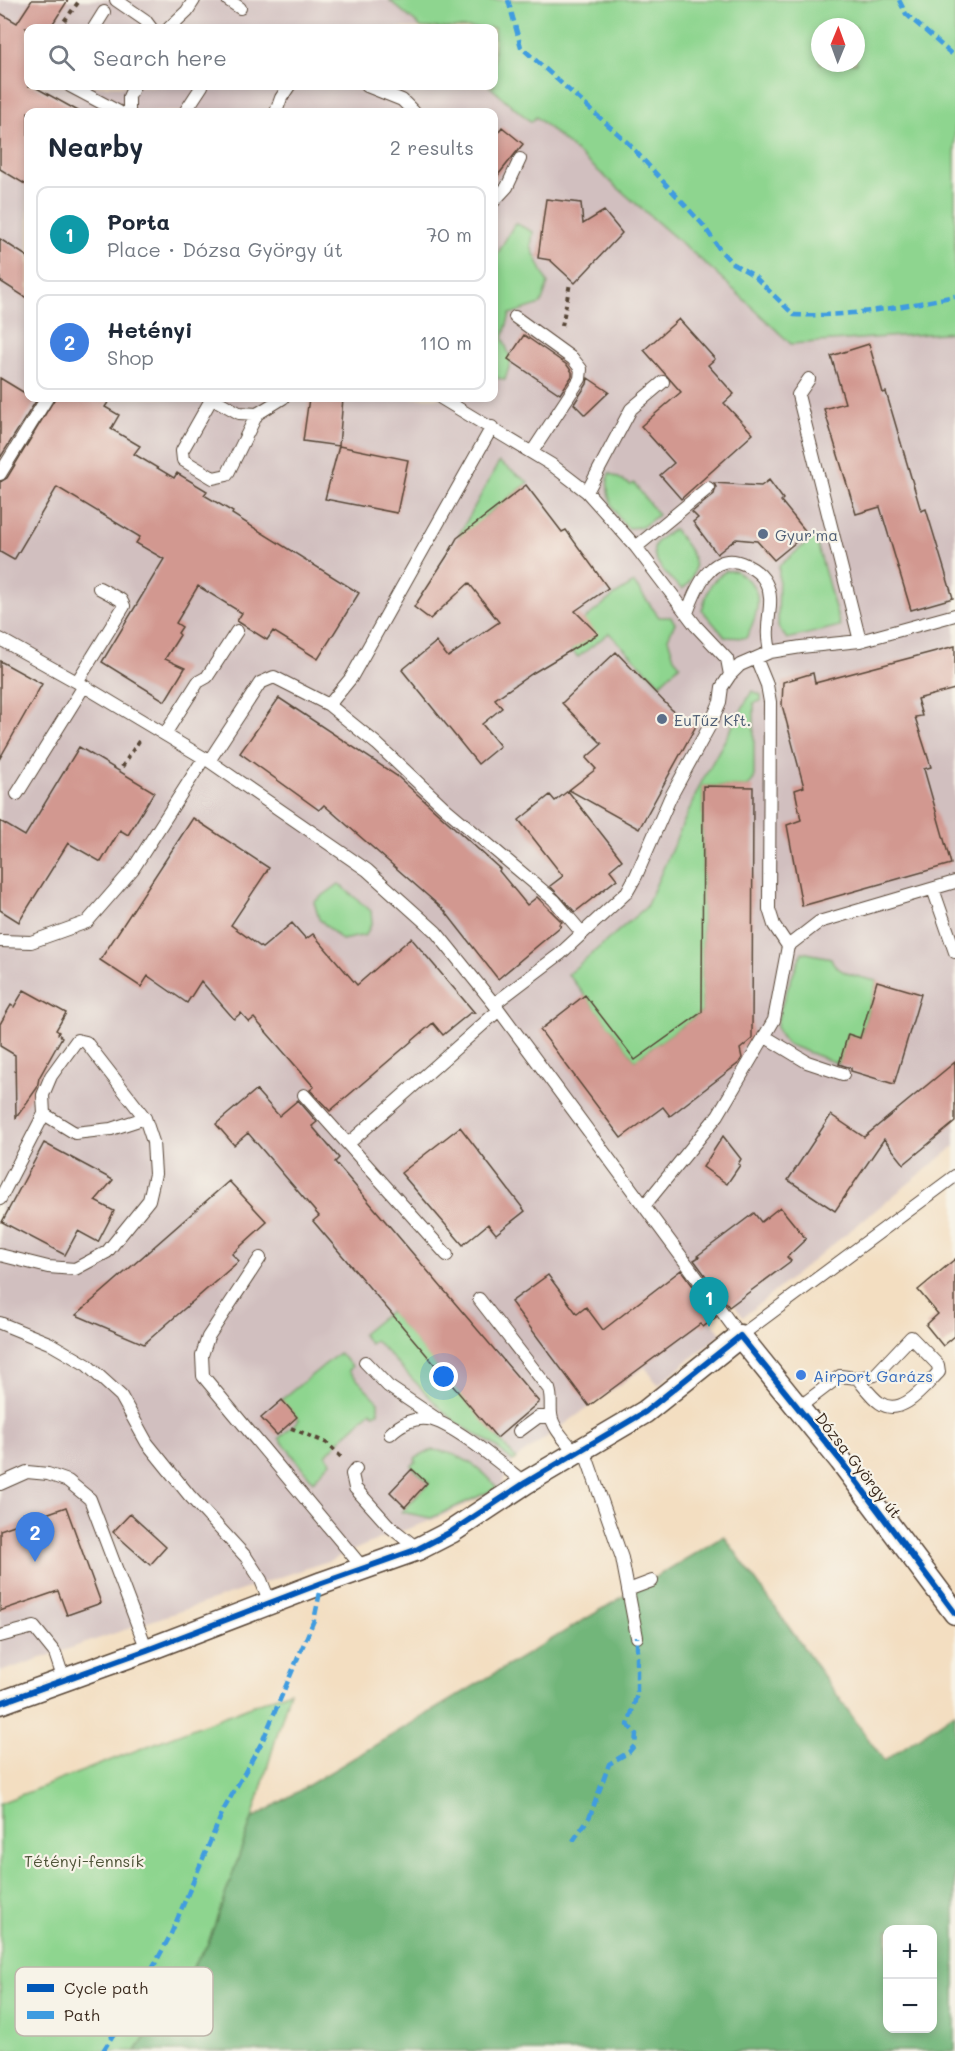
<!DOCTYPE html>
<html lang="en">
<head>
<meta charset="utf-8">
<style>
  body { margin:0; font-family:Mali,sans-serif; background:#f2f2f3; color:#1f2937 }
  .controls { position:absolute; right:18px; bottom:18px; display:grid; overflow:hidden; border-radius:12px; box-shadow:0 3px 9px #0003 }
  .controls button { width:54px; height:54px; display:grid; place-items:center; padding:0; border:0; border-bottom:2px solid #e0e1e3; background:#fff; color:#1f2937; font:30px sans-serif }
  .compass { position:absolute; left:811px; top:18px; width:54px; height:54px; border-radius:50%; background:#fff; box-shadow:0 3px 9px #0003; rotate:1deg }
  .you { position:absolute; left:444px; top:1377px; width:21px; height:21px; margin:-15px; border:4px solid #fff; border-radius:50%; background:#1a73e8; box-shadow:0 0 0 9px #1a73e833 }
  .badge { display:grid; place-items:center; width:39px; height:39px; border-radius:50%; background:#d1495b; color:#fff; font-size:20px; font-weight:700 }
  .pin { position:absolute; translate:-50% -50px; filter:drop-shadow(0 2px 3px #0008) }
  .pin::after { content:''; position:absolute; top:32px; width:21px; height:18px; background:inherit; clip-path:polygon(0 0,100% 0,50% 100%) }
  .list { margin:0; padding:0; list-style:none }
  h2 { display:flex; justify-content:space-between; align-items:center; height:78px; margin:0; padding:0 24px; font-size:26px }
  h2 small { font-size:20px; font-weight:400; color:#747a83 }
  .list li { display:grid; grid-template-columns:39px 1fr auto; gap:18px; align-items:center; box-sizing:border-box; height:96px; margin:0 12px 12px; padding:0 12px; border:2px solid #e0e1e3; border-radius:12px }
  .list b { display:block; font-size:22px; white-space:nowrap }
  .list p { margin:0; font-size:20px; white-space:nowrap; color:#747a83 }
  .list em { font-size:20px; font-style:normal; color:#747a83 }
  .icon { flex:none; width:33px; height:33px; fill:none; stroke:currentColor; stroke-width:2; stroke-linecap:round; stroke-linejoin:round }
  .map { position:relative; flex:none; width:955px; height:2051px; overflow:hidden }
  .search { position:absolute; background:#fff; box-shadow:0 3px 9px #0003; left:24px; top:24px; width:474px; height:66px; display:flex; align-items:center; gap:15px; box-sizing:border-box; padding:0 21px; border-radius:12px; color:#747a83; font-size:22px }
  .panel { position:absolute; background:#fff; box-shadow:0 3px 9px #0003; left:24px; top:108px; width:474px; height:294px; border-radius:12px }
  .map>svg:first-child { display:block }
  .industrial { fill:#d1bfbf; fill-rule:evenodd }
  .green { fill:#8ed58f; stroke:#648056; stroke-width:1.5; fill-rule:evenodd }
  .forest { fill:#72b67a; stroke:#56704c; stroke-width:1.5; fill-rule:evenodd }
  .building { fill:#d29890 }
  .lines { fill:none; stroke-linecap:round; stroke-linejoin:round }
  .service-casing { stroke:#574536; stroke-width:14 }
  .minor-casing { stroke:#574536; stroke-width:25 }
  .path { stroke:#574536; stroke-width:4; stroke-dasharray:4.5 4.5; stroke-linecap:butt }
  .service { stroke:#fff; stroke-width:12 }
  .minor { stroke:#fff; stroke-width:22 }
  .quiet { stroke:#3f9ce0; stroke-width:4.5; stroke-dasharray:9 4.5; stroke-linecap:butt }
  .cycleway-casing { stroke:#f7f3e8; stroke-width:10 }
  .cycleway { stroke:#0057b8; stroke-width:6 }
  .service-dot { fill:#5c6f8a; stroke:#f7f3e8; stroke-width:2 }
  .shop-dot { fill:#3f7fe0; stroke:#f7f3e8; stroke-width:2 }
  .labels { text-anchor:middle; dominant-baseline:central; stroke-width:4.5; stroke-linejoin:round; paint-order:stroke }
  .service-label { font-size:16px; fill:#4e5e75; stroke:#f7f3e8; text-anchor:start }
  .shop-label { font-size:16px; fill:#366cbe; stroke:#f7f3e8; text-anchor:start }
  .street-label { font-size:16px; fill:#3b2a1e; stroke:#f7f3e8 }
  .park-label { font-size:16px; fill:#50553a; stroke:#f7f3e8 }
  .key { fill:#f7f3e8; stroke:#bfb7ab; stroke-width:1.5 }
  .key-label { font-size:16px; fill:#3b2a1e }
</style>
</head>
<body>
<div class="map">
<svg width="955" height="2051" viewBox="0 0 955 2051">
  <rect width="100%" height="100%" fill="#f7f3e8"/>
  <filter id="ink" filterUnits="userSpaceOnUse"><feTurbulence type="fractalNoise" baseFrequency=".0167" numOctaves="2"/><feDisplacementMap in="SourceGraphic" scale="12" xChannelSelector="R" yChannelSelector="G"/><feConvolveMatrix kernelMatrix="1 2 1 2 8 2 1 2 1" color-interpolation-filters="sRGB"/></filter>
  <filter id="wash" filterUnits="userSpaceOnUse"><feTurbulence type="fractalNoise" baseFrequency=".008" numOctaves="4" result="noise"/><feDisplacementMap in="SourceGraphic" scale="24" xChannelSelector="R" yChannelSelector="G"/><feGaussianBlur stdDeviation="1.35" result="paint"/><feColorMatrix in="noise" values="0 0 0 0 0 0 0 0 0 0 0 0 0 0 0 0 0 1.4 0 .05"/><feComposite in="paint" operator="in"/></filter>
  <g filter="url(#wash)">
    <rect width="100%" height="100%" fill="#f3dec1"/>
    <path class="industrial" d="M0,0H389L422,28H28V86H489L530,121L535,116L716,273L791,344L955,332V1146L743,1317L731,1301L710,1318L721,1334L658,1385L645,1367L513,1461L499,1489L433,1520L382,1538L331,1560L0,1672ZM28,112H494V398H28Z"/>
    <path class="green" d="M389,0H955V332L791,344L716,273L536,117L531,122L489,86H494V28H422ZM820,27H856V63H820Z
      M515,223L533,232L531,247L548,284L541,304L510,314L503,338L511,360L505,380L494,377V260Z
      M499,462L528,482V483L484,517L482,569L459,535Z
      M609,473L631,485L634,483L658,515L642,527L628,528C613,514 604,493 609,473Z
      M674,529C685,544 701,559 692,577C689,583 688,585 682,589C672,581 648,558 655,545C658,538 669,533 674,529Z
      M815,536L840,626L787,639L778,627L779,566Z
      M726,571H736C741,575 747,579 751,583C764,598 754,623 746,638L725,637L702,610C708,591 708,582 726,571Z
      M634,583L659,617H671L675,623L668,638L674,658L680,665L660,684L609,633L578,657L560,639L616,594Z
      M752,691L761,695V701L754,703V779L748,787L703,786L702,1012L635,1060L568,974L646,907L701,783Z
      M339,884L371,911L372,922L366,935L342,940L319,919L314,902Z
      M802,952L831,958C836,975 862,977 877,981L860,1038L848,1035L839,1064L787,1044C782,1039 778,1034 777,1027C776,1013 796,968 802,952Z
      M390,1311L516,1459L513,1461L491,1443L460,1425L442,1410L375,1340L370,1344L362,1334Z
      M339,1353L352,1366L349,1371L378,1401V1412L374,1414L371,1411L336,1444L326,1455L331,1462L313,1481L279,1438L299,1420L281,1400Z
      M433,1450C458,1452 483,1468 497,1488L431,1518L402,1512L429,1483L411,1466L416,1462L415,1459L422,1454Z
      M290,1691L252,1819L208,1944L136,2051H0V1803Z"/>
    <path class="forest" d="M724,1536L884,1761L955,1713V2051H136L208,1944L252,1819ZM888,1930H932V2028H888Z"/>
    <g id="blocks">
      <path class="building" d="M32,0H68L50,28H26L28,30V86H33L80,112H28V186L0,169V13L17,23Z
        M502,127L523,144L494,180V138Z
        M546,199L581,203L583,224L604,211L622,233L575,283L550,260L538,258Z
        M0,239L28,257V299L0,281Z
        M679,319L715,359L708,365L734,394L724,403L753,434L681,499L660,475L674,463L641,426L681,392L644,350Z
        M524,335L567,365L572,372V376L560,394L508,359Z
        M869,344L883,393L886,392L921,511L926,509L953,598L911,610L880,507L856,514L824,409L845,403L831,356Z
        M0,378L28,395V398H38L0,458Z
        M588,378L609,392L585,415L574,404L587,384Z
        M55,398H111L105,407L119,415L111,429L140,446L134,454L174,478L177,473L207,491L204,495L233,512L232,514L359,593L318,659L273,631L267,640L237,621L242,613L198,586L176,623L182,627L178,633L180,635L165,659L185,668L165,701L102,662L164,559L136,543L140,537L57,487L14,560L0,552V482L7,478Z
        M309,398H343L339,446L303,441Z
        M339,446L408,460L397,513L325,499Z
        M769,480L783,499L781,501L807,533L774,560L757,541L736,539L717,554L693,522L698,518L692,512L714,494L716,487L714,483L761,486Z
        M526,485L562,532L566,530L608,588L575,611L598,634L533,673L495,699L502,708L482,724L500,746L478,764L402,670L436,642L448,657L499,622L469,583L430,619L414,607L447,556L457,538Z
        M955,646V689L917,699L922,716L915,717L931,767L924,769L951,864L802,906L787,825L801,820L795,790L804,787L782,705L783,682L813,673L815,683Z
        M616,652L672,710L697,724L639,829L569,790L596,769L586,758L602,744L562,703Z
        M0,661L42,684L0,758Z
        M279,698L397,776L500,869L499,871L527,905L537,897L562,922L559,924L561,926L498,979L444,910L324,805L319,810L240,753Z
        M79,747L154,792L128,835L120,830L101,862L68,843L19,922L0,910V821L25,836Z
        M703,786L753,787L752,1039L740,1049L742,1058L739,1063L670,1116L663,1107L621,1138L540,1030L585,995L635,1060L702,1012Z
        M568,791L622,860L610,870L617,879L575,912L550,886L563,876L519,820L550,795L555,801Z
        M193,818L269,868L231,925L262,948L292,923L306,939L313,934L357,985L411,938L475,1013H470L443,1035L433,1023L330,1111L310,1090L314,1087L254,1018L249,1022L241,1013L234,1019L201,981L187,1003L148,976L141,987L100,960Z
        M877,981L921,994L894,1084L851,1071V1068L839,1064L848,1034L860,1038Z
        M24,990L66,1013L56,1030L59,1032L58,1034L62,1037L39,1078L37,1088L16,1118L15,1055L0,1046V1024L11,1005L14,1007Z
        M955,1062V1122L904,1164L884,1139L835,1211L788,1180L831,1115L864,1137Z
        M256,1090L279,1116L298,1100L317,1122L312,1126L339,1158L335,1162L539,1402L497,1438L313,1221L319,1216L248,1133L234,1145L216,1124Z
        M460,1127L525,1211L496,1234L488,1224L463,1245L401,1173Z
        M723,1136L741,1159L738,1164L740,1165L727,1184L703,1167Z
        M44,1143L113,1180L95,1201L114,1211L98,1242L78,1231L65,1255L2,1222Z
        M229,1181L267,1222L232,1254L239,1261L144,1344L76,1315Z
        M780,1207L806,1239L787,1257L791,1261L729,1307L694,1260L699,1257L697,1256L754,1213L761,1222Z
        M955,1259V1336L943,1346L926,1325L938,1314L918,1290Z
        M681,1270L716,1317L703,1327L700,1324L589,1406L511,1302L548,1275L577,1314L586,1307L603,1330Z
        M282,1400L297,1417L277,1435L261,1418Z
        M412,1469L427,1483L405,1507L390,1492Z
        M66,1507L101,1603L67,1615L58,1591L0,1611V1530Z
        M130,1514L166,1547L150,1565L113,1532Z"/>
    </g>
  </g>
  <g filter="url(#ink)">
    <use href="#blocks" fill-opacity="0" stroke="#574536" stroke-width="1.5"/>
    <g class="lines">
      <g class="service-casing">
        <path id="service" d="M116,0L145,20L151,28
          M228,0L240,8
          M94,28L104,12
          M169,28L187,11L194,0
          M70,86L119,112
          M367,86L402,100L414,112
          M129,112V97L134,86
          M185,112L202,86
          M276,112L281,98L289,86
          M494,201L507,187L520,159
          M515,317L573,359L581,369L580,379L532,452
          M809,379L798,395L860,641
          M441,398L552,465L587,492L636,547L696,626L727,659L730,675
          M257,414L239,413L212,398L182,451L183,460L213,478L227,475L257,414L283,398
          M0,474L47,398
          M587,492L631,409L663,382
          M636,547L708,488
          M687,613C696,588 712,548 746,565C754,569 762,574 766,583C774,598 768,613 768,629C767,637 769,645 770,652
          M0,639L84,686L209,761L367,870L436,932L499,1010L740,1336L955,1176
          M756,658L767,685L770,702L769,909L774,925L788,946
          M77,682L124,606L121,600L99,588
          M329,705L351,678L492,427
          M165,734L198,682L207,677L237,631
          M209,761L260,683L274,677L329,705L377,744L445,808L554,900L582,933
          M17,794L84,686
          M933,889L955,952
          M0,941L31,942L87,922L133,869L204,758
          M494,1004L560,954L627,892L636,876L670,798L709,727L720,702L722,687L730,675L740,665L770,652L801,647L860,641L955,615
          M764,1036L807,1062L843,1074
          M304,1095L447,1255
          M348,1144L499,1010
          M0,1199L44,1114
          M644,1206L718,1115L774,1020L788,946L819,922L955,882
          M0,1255L48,1267L75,1269L107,1252L149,1200L155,1174L153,1142L145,1118L86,1042L77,1040L51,1076L43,1095L44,1114L75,1133L111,1129L145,1118
          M260,1258L208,1337L202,1355L203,1376L363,1568
          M479,1299L549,1389C552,1398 550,1405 551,1414C552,1428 567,1442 575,1452
          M0,1323L49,1343L87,1365L121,1396L147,1443L189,1495L246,1557L261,1580L270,1603
          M365,1362L388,1386L437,1419
          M798,1408L840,1376L857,1378L875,1375L911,1337L938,1365L939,1372C925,1386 902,1418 880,1403C871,1397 864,1386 857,1378
          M519,1431L538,1417H551
          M390,1434C400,1424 414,1417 428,1419C452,1422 504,1467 525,1483
          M583,1447L622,1558L637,1637
          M356,1469L352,1474L355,1488L389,1526L418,1549
          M0,1484L27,1472L48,1474L68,1481L90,1499L147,1650
          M628,1590L652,1581
          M0,1636L34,1627L55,1653L64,1680"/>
      </g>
      <g class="minor-casing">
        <path id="minor" d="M0,1703L147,1650L322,1583L418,1549L451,1532L525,1483L645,1412L740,1336L841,1461L955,1613"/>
      </g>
      <path class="path" d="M59,28L80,0
        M562,326L570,283
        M122,767L139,741
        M291,1428L327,1443L341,1457"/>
      <use href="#service" class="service"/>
      <use href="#minor" class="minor"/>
      <path class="quiet" d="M508,0L521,47L628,143L704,226L720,250L732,263L753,275L794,315C849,317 901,307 955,296
        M899,0L906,14L955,57
        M573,1841L590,1816L609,1764L629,1752L635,1745L636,1734L628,1725L637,1694V1637
        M103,2051L138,1995L170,1936L224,1809L262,1742L314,1620L322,1583"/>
      <g class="cycleway-casing">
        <path id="cycleway" d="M0,1703L147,1650L322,1583L418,1549L451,1532L525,1483L645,1412L740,1336L841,1461L955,1613"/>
      </g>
      <use href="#cycleway" class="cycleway"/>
    </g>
  </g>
  <g class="service-dot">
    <circle cx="763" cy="534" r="6"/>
    <circle cx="662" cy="719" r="6"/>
  </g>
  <circle class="shop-dot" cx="801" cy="1375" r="6"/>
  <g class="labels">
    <g class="service-label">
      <text x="775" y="534">Gyur'ma</text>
      <text x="674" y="719">EuTűz Kft.</text>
    </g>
    <g class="shop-label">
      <text x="813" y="1375">Airport Garázs</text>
    </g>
    <g class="street-label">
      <text transform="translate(859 1465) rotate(52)">Dózsa György út</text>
    </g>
    <g class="park-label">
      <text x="84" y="1860">Tétényi-fennsík</text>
    </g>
  </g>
  <rect x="15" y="1967" width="198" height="69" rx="9" class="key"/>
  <rect x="27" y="1984" width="27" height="8" fill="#0057b8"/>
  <rect x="27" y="2011" width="27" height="8" fill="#3f9ce0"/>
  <g class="key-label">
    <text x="64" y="1994">Cycle path</text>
    <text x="64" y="2021">Path</text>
  </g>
</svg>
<div class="controls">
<button>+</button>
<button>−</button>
</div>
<svg class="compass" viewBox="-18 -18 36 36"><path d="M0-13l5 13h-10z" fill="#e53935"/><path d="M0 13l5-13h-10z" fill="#747a83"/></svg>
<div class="you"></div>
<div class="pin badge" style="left:709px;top:1327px;background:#0f9aa8">1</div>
<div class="pin badge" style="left:35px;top:1562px;background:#3f7fe0">2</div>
<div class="search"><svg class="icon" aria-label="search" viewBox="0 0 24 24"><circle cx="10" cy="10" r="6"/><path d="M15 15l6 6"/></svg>Search here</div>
<section class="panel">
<h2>Nearby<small>2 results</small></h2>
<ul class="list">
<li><span class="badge" style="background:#0f9aa8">1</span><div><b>Porta</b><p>Place · Dózsa György út</p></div><em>70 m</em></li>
<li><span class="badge" style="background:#3f7fe0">2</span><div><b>Hetényi</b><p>Shop</p></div><em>110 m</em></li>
</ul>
</section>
</div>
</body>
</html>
